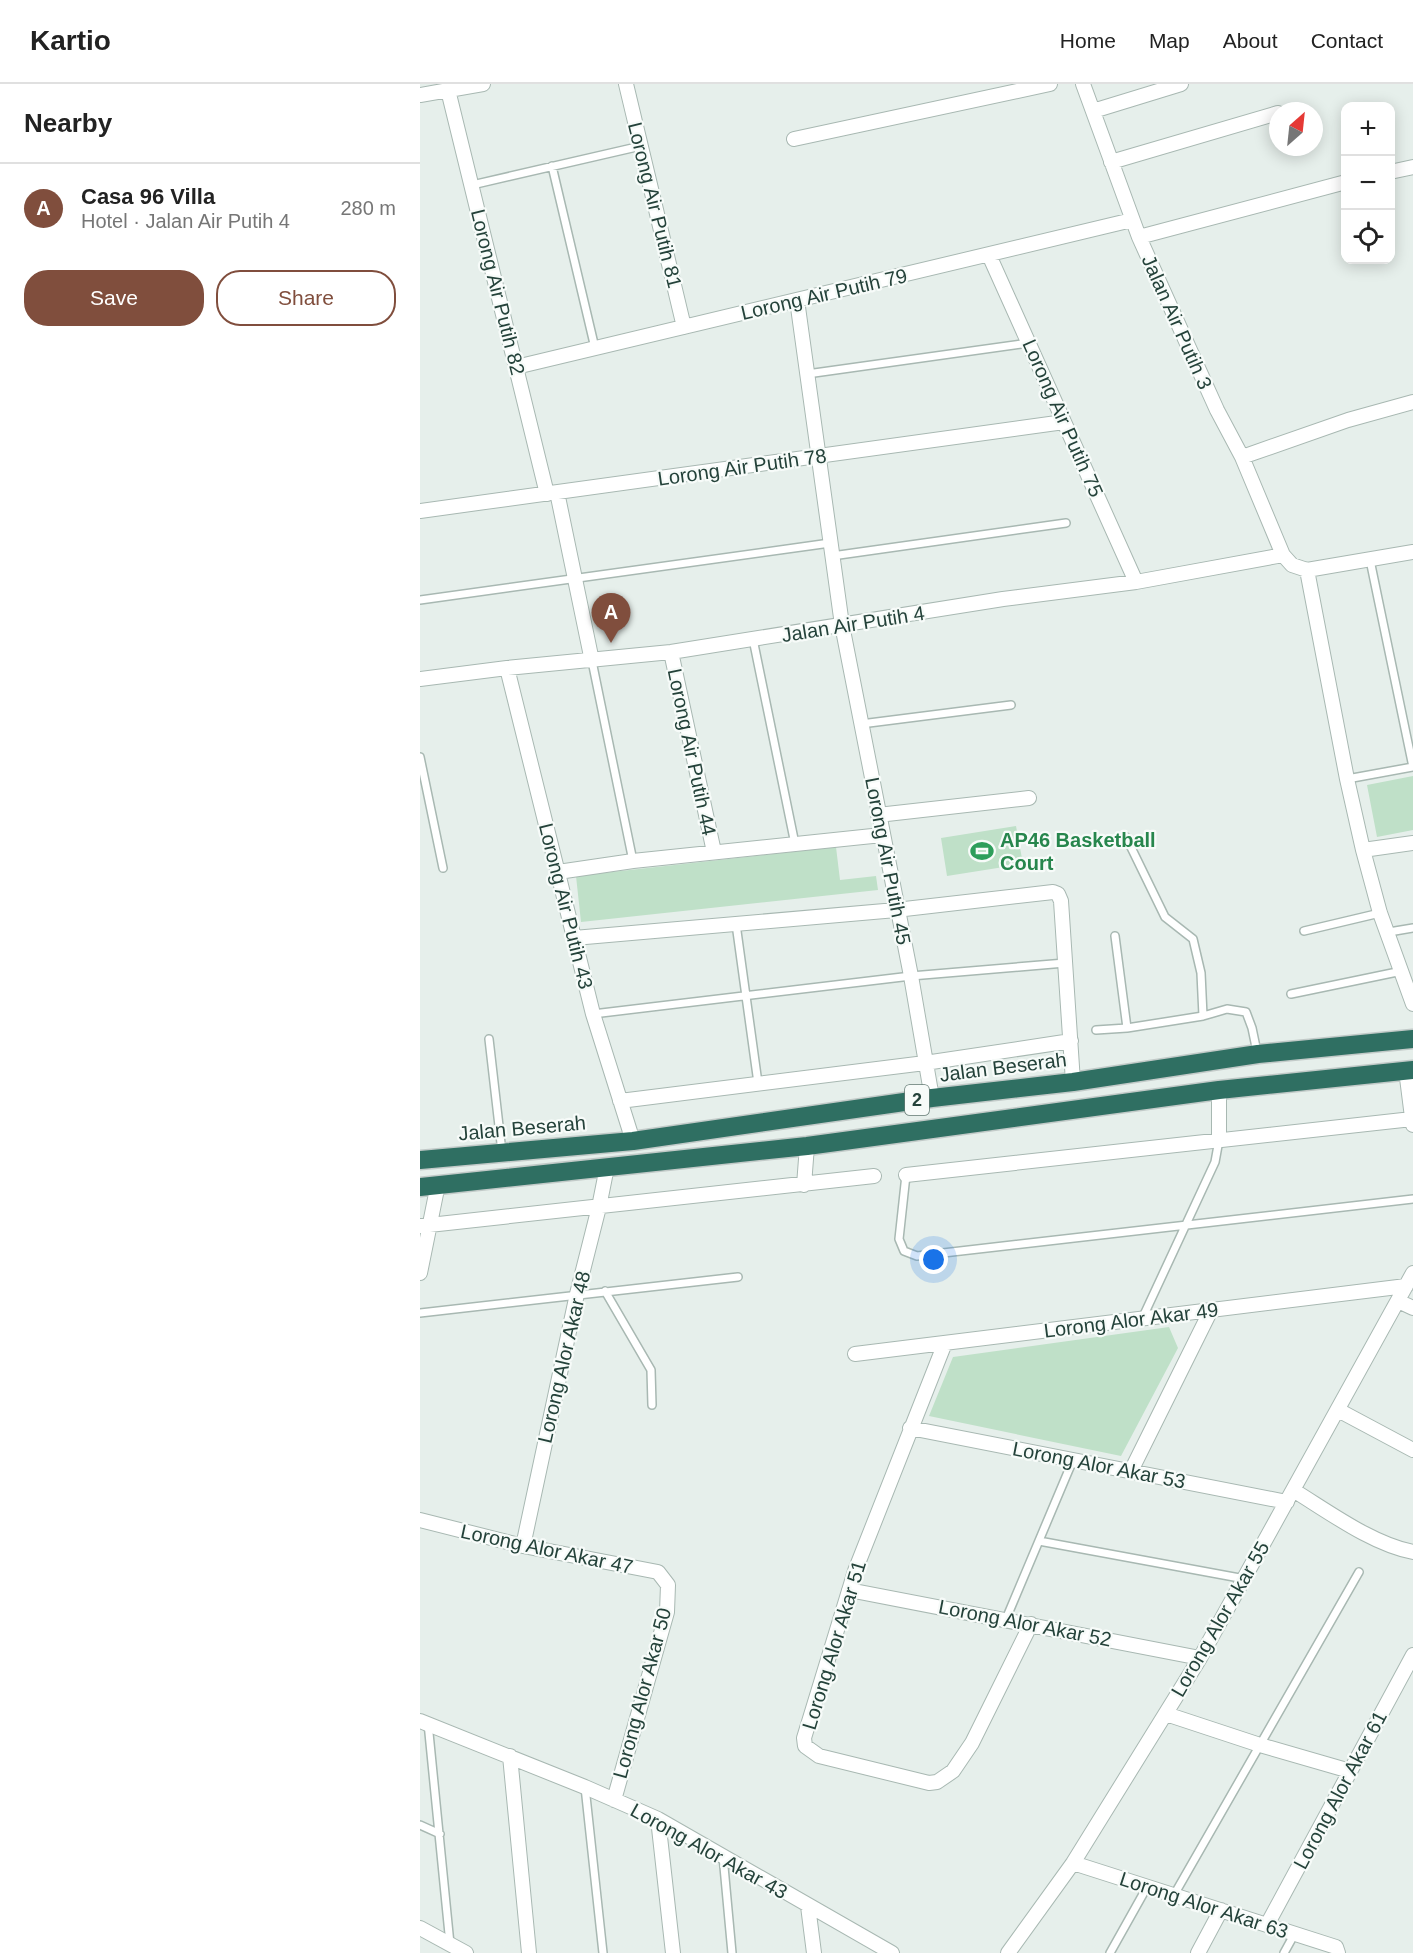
<!DOCTYPE html>
<html lang="en">
<head>
<meta charset="utf-8">
<style>
  body { margin:0; font-family:Helvetica,sans-serif; background:#f6f6f6; color:#222 }
  .controls { position:absolute; right:18px; top:18px; display:grid; overflow:hidden; border-radius:12px; box-shadow:0 3px 15px #0003 }
  .controls button { width:54px; height:54px; display:grid; place-items:center; padding:0; border:0; border-bottom:2px solid #e0e0e0; background:#fff; color:#222; font:30px sans-serif }
  .compass { position:absolute; left:849px; top:18px; width:54px; height:54px; border-radius:50%; background:#fff; box-shadow:0 3px 15px #0003; rotate:27deg }
  .you { position:absolute; left:514px; top:1176px; width:21px; height:21px; margin:-15px; border:4px solid #fff; border-radius:50%; background:#1a73e8; box-shadow:0 0 0 9px #1a73e833 }
  .badge { display:grid; place-items:center; width:39px; height:39px; border-radius:50%; background:#804e3d; color:#fff; font-size:20px; font-weight:700 }
  .pin { position:absolute; translate:-50% -50px; filter:drop-shadow(0 2px 3px #0008) }
  .pin::after { content:''; position:absolute; top:32px; width:21px; height:18px; background:inherit; clip-path:polygon(0 0,100% 0,50% 100%) }
  .list { margin:0; padding:0; list-style:none }
  h2 { display:flex; justify-content:space-between; align-items:center; height:78px; margin:0; padding:0 24px; font-size:26px }
  h2 small { font-size:20px; font-weight:400; color:#767676 }
  .list li { display:grid; grid-template-columns:39px 1fr auto; gap:18px; align-items:center; box-sizing:border-box; height:90px; padding:0 24px; border-top:2px solid #e0e0e0 }
  .list b { display:block; font-size:22px; white-space:nowrap }
  .list p { margin:0; font-size:20px; white-space:nowrap; color:#767676 }
  .list em { font-size:20px; font-style:normal; color:#767676 }
  .actions { display:flex; gap:12px; padding:18px 24px }
  .actions a { flex:1; padding:14px 0; border:2px solid #804e3d; border-radius:24px; text-align:center; font-size:21px; color:#804e3d }
  .actions .main { background:#804e3d; color:#fff }
  .icon { flex:none; width:33px; height:33px; fill:none; stroke:currentColor; stroke-width:2; stroke-linecap:round; stroke-linejoin:round }
  .map { position:relative; flex:none; width:993px; height:1869px; overflow:hidden }
  header { display:flex; align-items:center; gap:36px; box-sizing:border-box; height:84px; padding:0 30px; background:#fff; border-bottom:2px solid #e0e0e0 }
  header strong { font-size:28px }
  nav { display:flex; gap:33px; margin-inline-start:auto; font-size:21px }
  main { display:flex }
  aside { flex:1; background:#fff }
  .map>svg:first-child { display:block }
  .green { fill:#bfe0c8 }
  .lines { fill:none; stroke-linecap:round; stroke-linejoin:round }
  .lane-casing { stroke:#a8b8b2; stroke-width:10 }
  .street-casing { stroke:#a8b8b2; stroke-width:16 }
  .highway-casing { stroke:#c2cac8; stroke-width:21 }
  .lane { stroke:#fff; stroke-width:7 }
  .street { stroke:#fff; stroke-width:14 }
  .highway { stroke:#2f6f62; stroke-width:18 }
  .labels { text-anchor:middle; dominant-baseline:central; stroke-width:4.5; stroke-linejoin:round; paint-order:stroke }
  .shield { fill:#f7fbf9; stroke:#637a73; stroke-width:1.5 }
  .shield-label { font-size:18px; font-weight:bold; fill:#24423a }
  .street-label { font-size:20px; fill:#24423a; stroke:#f7fbf9 }
  .leisure-label { font-size:20px; font-weight:bold; fill:#27864d; stroke:#f7fbf9; text-anchor:start }
</style>
</head>
<body>
<header>
<strong>Kartio</strong>
<nav><a>Home</a><a>Map</a><a>About</a><a>Contact</a></nav>
</header>
<main>
<aside>
<h2>Nearby<small></small></h2>
<ul class="list">
<li><span class="badge">A</span><div><b>Casa 96 Villa</b><p>Hotel · Jalan Air Putih 4</p></div><em>280 m</em></li>
</ul>
<div class="actions"><a class="main">Save</a><a>Share</a></div>
</aside>
<div class="map">
<svg width="993" height="1869" viewBox="0 0 993 1869">
  <rect width="100%" height="100%" fill="#e6efeb"/>
  <path class="green" d="M993,692V746L957,753L947,701Z
    M596,742L603,780L527,792L521,754Z
    M416,763L420,796L456,792L458,806L161,838L156,792Z
    M749,1243L758,1264L701,1372L509,1332L533,1273Z"/>
  <g class="lines">
    <g class="lane-casing">
      <path id="lane" d="M132,82L175,264
        M52,101L221,62
        M387,290L609,259
        M412,472L646,439
        M0,516L410,459
        M333,555L375,760
        M172,577L213,777
        M441,640L591,621
        M0,673L23,784
        M927,695L993,683L950,476
        M706,753L745,833L773,855L781,889L783,932L807,925L826,928L832,944L837,968
        M316,840L338,999
        M884,847L960,829
        M969,848L993,844
        M695,852L707,944L783,932
        M871,910L982,887
        M173,930L491,892L645,879
        M676,946L707,944
        M69,955L82,1068
        M486,1091L479,1155L484,1167L497,1172L993,1115
        M185,1207L231,1286L232,1321
        M0,1229L318,1193
        M722,1235L795,1078L799,1056
        M619,1457L825,1495
        M586,1535L653,1376
        M8,1639L30,1860
        M165,1703L183,1869
        M0,1741L20,1750
        M303,1772L312,1869
        M754,1811L939,1488
        M690,1869L727,1803
        M864,1869L875,1849"/>
    </g>
    <g class="street-casing">
      <path id="street" d="M206,0L264,243
        M663,0L719,153L797,326L822,373L863,471L872,481L887,486L993,468
        M28,6L127,410
        M0,11L63,0
        M673,27L761,0
        M374,55L630,0
        M691,78L858,29
        M970,88L993,83
        M719,153L926,98
        M569,171L716,498
        M377,216L422,541L491,892L512,1014
        M96,283L712,136
        M822,373L928,336L993,318
        M137,408L172,577
        M0,427L644,338
        M887,486L927,695L943,766L960,829L993,920
        M251,568L294,768
        M87,584L173,930L213,1057
        M0,595L87,584L251,568L583,515L716,498L863,471
        M458,731L609,714
        M943,766L993,759
        M138,788L213,777L462,751
        M154,854L476,826L633,808L638,810L641,817L653,998
        M986,986L993,1041
        M799,1006V1056
        M200,1017L505,979L651,957
        M486,1091L992,1035
        M384,1101L387,1062
        M0,1142L454,1092
        M0,1189L18,1100
        M978,1217L993,1224
        M525,1259L435,1487L384,1654L385,1662L399,1672L509,1699L517,1698L533,1687L552,1659L611,1540
        M435,1270L986,1202
        M918,1326L993,1366
        M490,1344L867,1418
        M711,1387L791,1226
        M873,1406C909,1428 952,1460 993,1468
        M0,1436L103,1462L238,1488L248,1501L247,1528L194,1716
        M103,1462L157,1210L179,1123L187,1083
        M429,1506L780,1574
        M746,1630L840,1661L930,1687
        M0,1637L165,1703L238,1735L472,1869
        M90,1672L109,1869
        M238,1735L253,1869
        M653,1779L916,1863L918,1869
        M388,1822L394,1869
        M847,1841L993,1571
        M0,1844L46,1869
        M588,1869L653,1779L780,1574L993,1189
        M778,1869L801,1826"/>
    </g>
    <g class="highway-casing">
      <path id="highway" d="M0,1076L213,1057L512,1014L653,998L838,970L993,955
        M0,1103L387,1062L799,1006L993,986"/>
    </g>
    <use href="#lane" class="lane"/>
    <use href="#street" class="street"/>
    <use href="#highway" class="highway"/>
  </g>
  <defs>
    <g id="stadium-bare" transform="scale(1.8)"><path d="M0-5a6.5 5 0 1 0 0 10a6.5 5 0 1 0 0-10ZM-3.5-1.8h7v3.6h-7Z" fill="#2e9e5b" stroke="#f7fbf9" stroke-width="2.5" paint-order="stroke"/></g>
  </defs>
  <g fill-rule="evenodd">
    <use href="#stadium-bare" x="562" y="767"/>
  </g>
  <g class="labels">
    <rect class="shield" x="485" y="1001" width="24" height="30" rx="4.5"/>
    <g class="shield-label">
      <text x="497" y="1016">2</text>
    </g>
    <g class="street-label">
      <text transform="translate(235 121) rotate(76)">Lorong Air Putih 81</text>
      <text transform="translate(78 208) rotate(76)">Lorong Air Putih 82</text>
      <text transform="translate(404 210) rotate(-13)">Lorong Air Putih 79</text>
      <text transform="translate(757 238) rotate(66)">Jalan Air Putih 3</text>
      <text transform="translate(643 334) rotate(66)">Lorong Air Putih 75</text>
      <text transform="translate(322 383) rotate(-8)">Lorong Air Putih 78</text>
      <text transform="translate(433 540) rotate(-9)">Jalan Air Putih 4</text>
      <text transform="translate(272 668) rotate(78)">Lorong Air Putih 44</text>
      <text transform="translate(468 777) rotate(79)">Lorong Air Putih 45</text>
      <text transform="translate(146 822) rotate(76)">Lorong Air Putih 43</text>
      <text transform="translate(583 983) rotate(-7)">Jalan Beserah</text>
      <text transform="translate(102 1044) rotate(-5)">Jalan Beserah</text>
      <text transform="translate(711 1236) rotate(-7)">Lorong Alor Akar 49</text>
      <text transform="translate(144 1273) rotate(-77)">Lorong Alor Akar 48</text>
      <text transform="translate(679 1381) rotate(11)">Lorong Alor Akar 53</text>
      <text transform="translate(127 1465) rotate(12)">Lorong Alor Akar 47</text>
      <text transform="translate(800 1535) rotate(-60)">Lorong Alor Akar 55</text>
      <text transform="translate(605 1539) rotate(11)">Lorong Alor Akar 52</text>
      <text transform="translate(414 1561) rotate(-73)">Lorong Alor Akar 51</text>
      <text transform="translate(222 1609) rotate(-75)">Lorong Alor Akar 50</text>
      <text transform="translate(920 1706) rotate(-62)">Lorong Alor Akar 61</text>
      <text transform="translate(289 1767) rotate(29)">Lorong Alor Akar 43</text>
      <text transform="translate(784 1821) rotate(18)">Lorong Alor Akar 63</text>
    </g>
    <g class="leisure-label">
      <text x="580" y="756">AP46 Basketball<tspan x="580" dy="23">Court</tspan></text>
    </g>
  </g>
</svg>
<div class="controls">
<button>+</button>
<button>−</button>
<button><svg class="icon" aria-label="locate" viewBox="0 0 24 24"><circle cx="12" cy="12" r="6"/><path d="M12 2v4M12 18v4M2 12h4M18 12h4"/></svg></button>
</div>
<svg class="compass" viewBox="-18 -18 36 36"><path d="M0-13l5 13h-10z" fill="#e53935"/><path d="M0 13l5-13h-10z" fill="#767676"/></svg>
<div class="you"></div>
<div class="pin badge" style="left:191px;top:559px">A</div>
</div>
</main>
</body>
</html>
